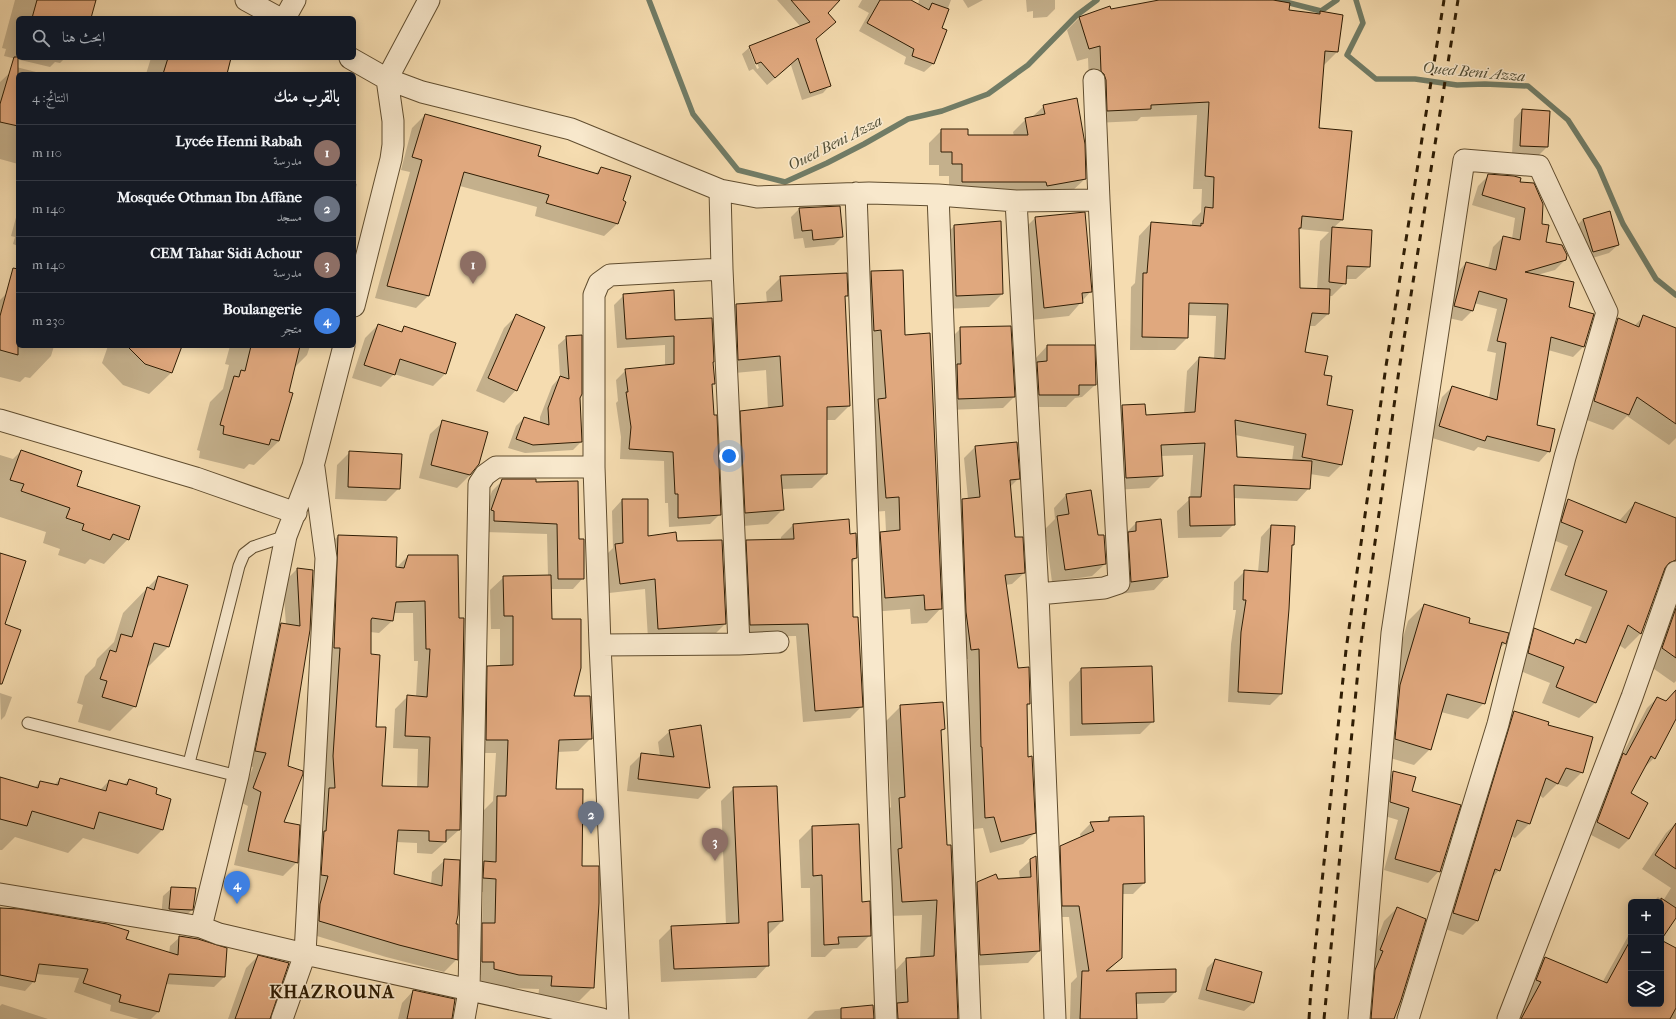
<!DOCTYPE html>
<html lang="ar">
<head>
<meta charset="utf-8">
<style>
  body { margin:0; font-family:"IM FELL French Canon",Amiri,serif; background:#20242c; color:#f1f3f6; direction:rtl }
  .controls { position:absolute; right:12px; bottom:12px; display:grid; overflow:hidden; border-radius:6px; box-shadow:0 2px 10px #0003 }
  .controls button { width:36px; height:36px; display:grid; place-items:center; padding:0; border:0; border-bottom:1px solid #363941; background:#171b24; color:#f1f3f6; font:20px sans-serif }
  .you { position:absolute; left:729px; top:456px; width:14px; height:14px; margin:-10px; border:3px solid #fff; border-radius:50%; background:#1a73e8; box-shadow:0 0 0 6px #1a73e833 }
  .badge { display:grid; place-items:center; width:26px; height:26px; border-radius:50%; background:#b45309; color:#fff; font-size:13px; font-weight:700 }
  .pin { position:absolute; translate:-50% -33px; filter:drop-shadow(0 1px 2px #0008) }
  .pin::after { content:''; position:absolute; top:21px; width:14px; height:12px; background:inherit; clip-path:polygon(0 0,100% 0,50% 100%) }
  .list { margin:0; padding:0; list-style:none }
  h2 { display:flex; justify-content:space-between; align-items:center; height:52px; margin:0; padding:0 16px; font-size:17px }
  h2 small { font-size:13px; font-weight:400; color:#9ea1a6 }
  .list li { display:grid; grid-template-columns:26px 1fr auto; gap:12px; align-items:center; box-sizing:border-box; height:56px; padding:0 16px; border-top:1px solid #363941 }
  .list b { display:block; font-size:15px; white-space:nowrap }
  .list p { margin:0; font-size:13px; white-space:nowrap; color:#9ea1a6 }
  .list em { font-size:13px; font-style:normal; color:#9ea1a6 }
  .icon { flex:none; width:22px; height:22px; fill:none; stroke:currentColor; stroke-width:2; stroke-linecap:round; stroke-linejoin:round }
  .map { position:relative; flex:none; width:1676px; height:1019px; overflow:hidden; direction:ltr }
  .search { position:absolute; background:#171b24; box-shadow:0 2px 10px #0003; left:16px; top:16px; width:340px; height:44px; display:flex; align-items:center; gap:10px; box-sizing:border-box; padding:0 14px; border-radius:6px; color:#9ea1a6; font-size:15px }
  .panel { position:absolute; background:#171b24; box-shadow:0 2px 10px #0003; left:16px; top:72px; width:340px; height:276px; border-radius:6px; direction:rtl }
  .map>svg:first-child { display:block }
  .shadow { fill:#0003; fill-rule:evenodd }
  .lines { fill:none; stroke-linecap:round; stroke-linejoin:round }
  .stream { stroke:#717c66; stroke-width:5.5 }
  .building { fill:#e0a87e; stroke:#2f1d04; fill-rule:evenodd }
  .service-casing { stroke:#604d2f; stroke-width:13 }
  .minor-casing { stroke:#604d2f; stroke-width:23 }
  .service { stroke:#f8e8cc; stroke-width:11 }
  .minor { stroke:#f8e8cc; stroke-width:21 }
  .rail { stroke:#2f1d04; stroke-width:3; stroke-dasharray:7 7; stroke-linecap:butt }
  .labels { text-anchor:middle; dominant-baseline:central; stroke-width:3; stroke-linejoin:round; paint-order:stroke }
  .water-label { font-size:15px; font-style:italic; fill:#504d35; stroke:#f8e8cc }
  .district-label { font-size:18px; font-weight:bold; letter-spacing:1px; fill:#2f1d04; stroke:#f8e8cc }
</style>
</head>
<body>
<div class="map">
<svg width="1676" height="1019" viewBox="0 0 1676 1019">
  <rect width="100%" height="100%" fill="#f5dcb0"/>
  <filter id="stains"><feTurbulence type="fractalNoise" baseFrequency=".005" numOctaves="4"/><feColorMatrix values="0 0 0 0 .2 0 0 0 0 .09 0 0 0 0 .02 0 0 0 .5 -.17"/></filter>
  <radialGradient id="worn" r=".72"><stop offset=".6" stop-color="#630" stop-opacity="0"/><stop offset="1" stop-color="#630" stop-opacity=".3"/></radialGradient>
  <path class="shadow" d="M15,0H95L90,18H18V58H65L60,63L55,62L50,67L4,56L6,49L2,48Z
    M777,0H838L826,13L835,22L815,40L830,85L823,93L802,100L791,65L767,85L753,69L749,71L742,54L750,47L800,26ZM749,49H751L759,68L757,69Z
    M862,0H909L918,5L919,0H951L940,29L945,31L933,64L924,72L904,64L906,57L859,31L869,13L858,7Z
    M963,0H983L968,8Z
    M1026,0H1055V9L1047,17L1033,18V11L1027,12Z
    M1156,0H1266L1288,11L1319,15L1321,13L1342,15L1337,52L1324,65L1323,64L1318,129L1342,220L1333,228L1369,267L1356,279H1345V283L1332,296H1329L1328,314L1315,326H1309L1304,353L1323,376L1325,406L1341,465L1329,477L1310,474L1309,488L1297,501L1233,498L1234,524L1221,537L1178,538L1177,511L1190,499L1193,455L1161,456L1162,475L1149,488L1113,490L1110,419L1122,406L1145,416L1184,414L1187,371L1199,358L1214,359L1216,316L1188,315L1187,338L1175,350H1130L1131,287L1135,283L1139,236L1151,223L1192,226V221L1201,212L1202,189H1193L1197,115L1141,117L1137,121L1095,123L1089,83L1088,58L1077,61L1067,30L1079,18L1154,2ZM1299,229L1329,232L1320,241L1317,290L1299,289ZM1235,435L1294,446L1292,461L1236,458Z
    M151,58H231L226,74H146Z
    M16,67L44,74H18V164L0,159V82Z
    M1044,106L1085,179L1072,191L949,194V176H939V165H929V143L942,130L967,136H1014L1013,132L1026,119L1031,118Z
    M1522,110L1549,112L1547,147L1539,155L1512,154L1514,119Z
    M425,115L537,157L595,174L601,168L622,201L625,202L617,224L604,236L535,216L537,207L460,186L428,296L416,308L375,298L410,172L401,170L412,128Z
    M1489,175L1518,183L1541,225L1545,243L1565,260L1555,270L1537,275L1568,307L1583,347L1573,357L1548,350L1536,426L1549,451L1539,462L1478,447L1474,451L1429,437L1442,397L1452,387L1489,398L1496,353L1487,351L1497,309L1474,303L1472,311L1462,321L1444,317L1456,274L1466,263L1488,269L1493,247L1503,237L1512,239L1515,218L1472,205L1478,186Z
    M354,183L357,184L354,195Z
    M800,208L842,237L834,245L805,248L803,238L794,239L791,217Z
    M18,210V246L13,244L15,237L11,236Z
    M1609,212L1618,245L1609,253L1589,259L1575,228L1583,219Z
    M1035,218L1091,291L1069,316L1031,320L1022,231Z
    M1000,222L1002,294L989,307L944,309L942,239L954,226Z
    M871,272L904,336L941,608L927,623L911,624L910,609L871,612L866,547L881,533L886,532L885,511L872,512L857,287Z
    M781,277L847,295L844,298L849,406L835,420H826V474L812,488L781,489L782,510L768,524L731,527L727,427L741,412L768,409L766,370L724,374L722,320L736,305L767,303L766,292Z
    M18,288V346H54L51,356L30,378L25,377L20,382L0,377V300L7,293Z
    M624,295L675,321L712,362L714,383L711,386L720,514L710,524L669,527L668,503H665L664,461L620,459L621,437L616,403L618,401L616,380L626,370L665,366V345L617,348L614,305Z
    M516,316V390L504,403L476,391L504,328Z
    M1644,316L1676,349V438L1669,445L1627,416L1613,430L1579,417L1603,335L1618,320L1634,326Z
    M378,325L400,332L404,327L445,374L433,386L394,374L381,387L352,378L365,338Z
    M961,328L1014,397L1003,408L947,410L950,339Z
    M567,337L579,398L581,442L573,450L525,453L508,448L516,426L524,418L540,423V417L552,386L560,377L558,345Z
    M108,346H180L171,373L149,394L123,385L102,363Z
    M230,346H310L307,355L293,369L279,441L254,465L249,464L244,469L199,458L200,451L197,450L210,402L223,389L229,365L225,364Z
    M1047,346L1095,385L1082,397L1075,398L1066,407H1026L1035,359Z
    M443,422L470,475L457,488L419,478L430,434Z
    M975,447L1019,478L1010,487L1014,538L1024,573L1012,584L1005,585L1017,669L1029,704L1026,707L1027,758L1035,833L1023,844L990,853L983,828L974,829L971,758H970L968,659L960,660L951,511L962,500L968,499L964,458Z
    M21,451L75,486L128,539L104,564L90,559L85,564L58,555L60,549L43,543L46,532L0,517V455L13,459Z
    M350,452L399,488L386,501L335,499L337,465Z
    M503,480L534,483L578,540L583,578L573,589H551V620L572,697L591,738L578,751L557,752L555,790L581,867L593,987L579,1001L538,999L539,989L505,988L481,982V975H469L470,938L482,925L483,892L470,891L471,876L483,863L484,810L493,801L496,753H473L475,680L488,667H500V629H491L490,590L504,577L548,576L547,534L484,532L482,520L492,491Z
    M1066,495L1097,536L1105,564L1092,576L1052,582L1045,529L1055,519L1054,508Z
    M622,500L647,537L676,542L725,624L715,634L648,639L645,589L609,593L605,556L613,548L612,511Z
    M1569,500L1619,521L1635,503L1674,519L1676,516V681L1674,683L1647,664L1664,576L1661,575L1640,634L1625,649L1619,645L1595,703L1579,718L1542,703L1550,683L1513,668L1519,645L1535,629L1572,644L1576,640L1578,641L1592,607L1550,590L1568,546L1546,537L1553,515Z
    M848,520L849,535L856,558L851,564L852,618L862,706L850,718L803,722L796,636L738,637L735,553L747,541L781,540V537L793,525Z
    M1136,523L1166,577L1154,590L1119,594L1123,536Z
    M1271,526L1293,544L1291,546L1288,609L1281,694L1270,705L1228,702L1231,644L1236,610H1233L1234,582L1245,571L1258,572L1261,537Z
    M338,536L395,569L408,556H457L459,830L432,854L417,853V843L396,842L393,874L431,884L432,872L445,860L455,926L457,959L444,972L386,957L307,933L326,548ZM393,613H413L414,661H418L416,697L408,696L395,709L393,748L418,749L417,788L381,787L375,728L370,632L379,633L392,621Z
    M297,569L312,571L287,766L282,822L297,862L283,876L234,865L248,806L240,802L253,767L242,765L267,638L281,624L286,625L283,583Z
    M158,577L187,586L168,647L145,670L135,706L110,731L78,722L83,705L77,703L85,676L95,666L97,659L114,642L123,613Z
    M1424,605L1468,623L1505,643L1499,649L1484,703L1468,719L1441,712L1430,749L1414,765L1380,755L1384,702L1408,621Z
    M1081,669L1153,721L1140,734L1070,736L1069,682Z
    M1676,689V720L1675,719L1654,758L1644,768L1629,794L1647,803L1629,839L1619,849L1587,833L1613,764L1621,757L1647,708L1657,698L1665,702Z
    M0,693L12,697L5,716L1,720Z
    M901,706L944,729L940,733L957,1019H883L892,974L906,959L920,958L922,915L888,916L885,813L891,807L886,721Z
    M1514,712L1547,726L1582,772L1567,787L1557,784L1543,798L1539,795L1529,824L1515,838L1511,836L1499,870L1491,879L1477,921L1463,935L1439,927L1500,726Z
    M670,731L709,788L698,799L627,791L630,766L642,754L660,756L658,742Z
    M1394,772L1411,792L1439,871L1428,883L1384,870L1398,820L1378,814L1382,784Z
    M0,778L34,788L40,782L54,785L60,779L100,790L109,781L123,785L129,780L155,795L162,830L138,854L83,838L68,853L15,837L2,850H0Z
    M734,788L782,921L769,934H767L768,965L756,978L661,982L659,940L672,927L726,925L721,801Z
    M1109,818L1144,883L1133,894H1122L1121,958L1107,972L1175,970V992L1164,1003L1135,1004L1136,1019H1070L1071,983L1077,977L1069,917H1052L1049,858L1061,847L1081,838L1080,834L1091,823L1105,822Z
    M1676,823V916L1661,939V902H1653L1658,897L1663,901L1671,888L1642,869L1666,833Z
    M812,827L861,903L870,935L857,948L833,949L825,957H811L810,888H801L799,840Z
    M1031,860L1039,951L1028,963L968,966L966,895L977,883L1020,879L1019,871Z
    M172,888L192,910L183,918L161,917L163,896Z
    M0,907L3,908V909L125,939L169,954L170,946L180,937L226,949L224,977L214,987L165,984L158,1012L151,1019H139L110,1011L111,1005L74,992L79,978L36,974L34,981L25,991L0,986Z
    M1397,908L1393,1019H1359L1368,963L1384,921Z
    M1631,931V1004H1661V941L1676,950V1019H1516L1531,972L1545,958L1602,983Z
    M258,956L269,1019H228L246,968Z
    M1215,960L1261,973L1253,1003L1244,1011L1198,999L1207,968Z
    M413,991L454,1000L452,1019H398L402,1003Z
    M2,1004L48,1019H0V1006Z
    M873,1006V1019H807L815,1011Z"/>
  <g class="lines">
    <path class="stream" d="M649,0L693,114L738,170L785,182L827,163L864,144L908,119L942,111L988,94L1028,65L1077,15L1097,0
      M1278,0L1321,11L1337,0
      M1356,0L1363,23L1347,55L1376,79H1415L1457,85L1485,84L1528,86L1568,120L1599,168L1623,224L1656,279L1676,295"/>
  </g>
  <path class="building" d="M37,0H96L91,18H32Z
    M791,0H840L828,13L836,22L816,39L831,86L810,93L798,58L775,78L761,62L756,64L749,46L810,22Z
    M880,0H911L929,10L932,3L949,9L942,28L947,30L934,64L912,56L914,49L867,23Z
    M1159,0H1273L1290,3L1289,10L1320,14V11L1343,15L1338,52L1325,51L1319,128L1352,131L1343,220L1302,216L1301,228H1299L1300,288L1330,289L1329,314L1312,313L1305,352L1328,356L1324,375L1332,376L1327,405L1353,410L1342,465L1302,457L1306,434L1235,420L1237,457L1312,461L1310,489L1234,485L1235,525L1190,526L1189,497H1201L1205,443L1161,445L1163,476L1126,478L1122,405L1145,404L1146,415L1195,412L1199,357L1225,359L1228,304L1189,303L1188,338L1142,337L1143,273H1147L1151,222L1201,226V223L1203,224L1205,207L1213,208L1214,177L1205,176L1209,102L1151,105V109L1107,111L1106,80L1104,74L1101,71L1100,46L1089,49L1079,17L1110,6L1111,9Z
    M14,57H18V126L0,122V104Z
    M168,58H231L227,74H163Z
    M1077,98L1085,144L1086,179L1047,186L1046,182H962V164H952V152H941V129H968V135H1028L1025,118L1045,114L1043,105Z
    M1522,109L1550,111L1548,147L1520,146Z
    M425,114L541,146L538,156L598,174L601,167L631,176L623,200L626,202L618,224L546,203L549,195L464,172L429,296L387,286L422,160L412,157Z
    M1488,174L1514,176L1521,178L1520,182L1534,183L1543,204L1542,224L1549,225L1546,242L1562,245L1567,255L1566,260L1525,272L1574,282L1569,307L1594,314L1584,347L1551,337L1537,425L1555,429L1550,452L1487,436L1485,441L1439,426L1452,386L1497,400L1506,343L1497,341L1507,299L1479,291L1473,311L1454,306L1466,262L1496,270L1503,236L1520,240L1525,208L1482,195Z
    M840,206L843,237L813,240L812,230L802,231L799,208Z
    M1610,211L1619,245L1593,252L1583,219Z
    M1085,212L1092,292L1082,293L1083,303L1044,308L1035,217Z
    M1001,221L1003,294L956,296L954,225Z
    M1332,227L1372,230L1370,267L1347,266L1346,284L1329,282Z
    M13,268L18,269V355L0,350V316Z
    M903,270L905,335L930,333L942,609L925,610L924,595L885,598L880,532L900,530L899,497L886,498L878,399L886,398L881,330L874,331L871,271Z
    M847,273L848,296H845L850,406L827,407V474L781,475L784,510L745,513L740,411L783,406L780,356L738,360L736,304L782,301L780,276Z
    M674,290L675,320L712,318L714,362H713L715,384H712L714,415H717L721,515L678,518V494H675L673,452L629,449L631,427L626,392H628L625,369L674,364V336L626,339L623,294Z
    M516,314L545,327L517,391L488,378Z
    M1643,315L1676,328V424L1637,397L1629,415L1594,401L1618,318L1639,327Z
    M378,324L402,332L404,326L456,343L446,374L400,359L395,375L364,365Z
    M1011,326L1015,397L958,399L957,364H961L960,327Z
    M582,335V394L580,398L582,442L533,445L516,439L524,417L549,425L548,408L560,376L569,379L566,336Z
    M1047,345H1095L1096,385H1079V395H1039L1037,362L1047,361Z
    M127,346H182L172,373L145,364Z
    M251,346H300L289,392L293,393L279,441L271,439L269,445L223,434L224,426L220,425L234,376L239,377L241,370L245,371Z
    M442,420L488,432L479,464L470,475L431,465Z
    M1017,442L1020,479L1010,480L1015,537H1023L1025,573L1005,575L1018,668L1029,667L1030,704H1027L1028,757L1032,756L1036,833L1001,842L994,817L985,818L982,747H981L979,649L971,650L966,612L962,499L980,497L975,446Z
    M21,450L82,471L77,486L140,506L129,540L113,534L110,540L82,530L84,524L66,518L70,508L21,491L24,484L10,480Z
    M349,451L402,454L400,489L348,487Z
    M502,479H536V482L578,481L579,539H584V579H558L557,524L494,521V511L491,510Z
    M1091,490L1098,535H1104L1106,564L1065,570L1057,516L1069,514L1066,494Z
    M622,499H648V536L676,532L677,541L722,540L726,624L658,629L655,579L620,584L615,544L623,543Z
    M1568,499L1626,523L1635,502L1676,518V560L1669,563L1665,568L1641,634L1628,625L1596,703L1556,687L1564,667L1528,653L1534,628L1574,644L1576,639L1586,643L1607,591L1565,575L1583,531L1561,522Z
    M849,519L850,534L856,533L857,558L852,559L853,617H858L863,707L815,711L808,624L750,625L746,540L794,539L793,524Z
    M1161,519L1168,577L1131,582L1128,532L1136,531V522Z
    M1271,525L1295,526L1294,545H1292L1289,609L1282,694L1238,692L1241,632L1246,600H1243L1244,570L1268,572Z
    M338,535L397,537L396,567L404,568L408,555H458L459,618H464L460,830H446V842L429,841V831L398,830L394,874L442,886L444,859L460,860L458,915L456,924H458V960L399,945L319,921L320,904L328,876L321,875L324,831H326L329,788H335L333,756L340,648H334ZM425,601L426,649H430L427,697L407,695L405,736L430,737L428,787L382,786L386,727H376L380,655L371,654V620L372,618L393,621L396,602Z
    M0,553L26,561L5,624L21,630L2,684H0Z
    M297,568L313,570L310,630L288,766L303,771V774L284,822L300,825L298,863L248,851L261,792L253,788L266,753L255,751L281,623L300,626Z
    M551,575L552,619H581V668L574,696H590L592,739L559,740L556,789H583L582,866H599V903L594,988L551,986L552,976L519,975L494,969V962H482V923H495L496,879L483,878L484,861L496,862L497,796H506L508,740H486L487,666L513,665V616H504L503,576Z
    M158,576L188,585L169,647L154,643L136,707L102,697L107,681L100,679L110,650L116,652L121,634L132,637L147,587L154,590Z
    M1424,604L1470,618L1469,623L1509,633L1506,644L1502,642L1485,704L1447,694L1431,750L1395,739L1400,685Z
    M1676,608V658L1662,648Z
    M1152,666L1154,722L1082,724L1081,668Z
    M1676,690V719L1655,759L1651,756L1631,793L1648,803L1629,839L1597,822L1623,753L1626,755L1657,697L1666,701Z
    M943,702L945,729L941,730L947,845H951L958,1019H898L897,1003L908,1002L906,958L934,956L937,900L902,902L898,849L902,848L899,798L905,797L900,705Z
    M1514,711L1549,722L1548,725L1593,737L1583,773L1566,768L1558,784L1546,778L1530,824L1517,820L1500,871L1495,869L1478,921L1453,913Z
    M701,725L710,788L638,779L641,753L674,757L669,730Z
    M1393,771L1416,777L1412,791L1461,805L1440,872L1395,859L1409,808L1390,802Z
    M0,777L38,788L40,781L58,785L60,778L106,791L109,780L127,785L129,779L157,788L156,794L171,799L163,830L99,812L94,829L32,811L27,826L0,819Z
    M777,786L783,921L768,922L769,966L674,969L671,926L739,923L733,787Z
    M1144,816L1145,883L1123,884L1122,958L1106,971L1176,969V992L1136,993L1137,1019H1080L1082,971H1089L1079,906H1062L1060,846L1094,831L1090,822L1109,821V817Z
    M1676,823V869L1655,855Z
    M859,824L862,902L870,901L871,936L838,937L839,944L824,945L822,875L813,876L812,826Z
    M1036,856L1040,951L980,955L977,882L996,874L998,879L1031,877L1030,859Z
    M171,887L196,888L193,910L169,909Z
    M1661,898L1676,908V918L1661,940L1676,948V1008L1670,1019H1521L1541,982L1536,980L1545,957L1607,983L1631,939V1004H1661Z
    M1397,907L1426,919L1401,1000L1394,1019H1371L1375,970L1383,951L1380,950Z
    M0,908L20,909L107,924L129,931L126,939L178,955L179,936L198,939L227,948L225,977L169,974L159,1012L119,1002L121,995L83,983L88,969L39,964L35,982L0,975Z
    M258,955L289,963L270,1019H235Z
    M1215,959L1262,972L1254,1003L1206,990Z
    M413,990L455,999L452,1019H407Z
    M873,1005L874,1019H841V1008Z"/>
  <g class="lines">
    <g class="service-casing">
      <path id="service" d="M28,723L238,776
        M189,763L239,566L244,554L253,547L286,536"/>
    </g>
    <g class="minor-casing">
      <path id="minor" d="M246,0L279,18
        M285,18L295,0
        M350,58L387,79L422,92L571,129L720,190L757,197L869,193L938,195L1016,201L1099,200L1094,80
        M720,190L722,269L739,644
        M856,193L886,1019
        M938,195L970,1019
        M1016,201L1038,594L1055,1019
        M354,306L391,159L393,145V121L387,79L429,0
        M0,420L196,478L296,513
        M1038,594L1104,588L1119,583L1099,200
        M600,645L739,644L778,642
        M0,894L201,927L219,934L305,954L602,1019
        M201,927L238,776L286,536L313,466L344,346
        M282,1019L305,954L326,558L314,468
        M464,1019L469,991L479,484L485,475L496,467H594
        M618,1019L600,645L594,467V295L599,283L610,275L722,269
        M1359,1019L1392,633L1464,160L1539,166L1607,312L1565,457L1498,724L1408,1019
        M1508,1019L1632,697L1676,572"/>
    </g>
    <use href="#service" class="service"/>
    <use href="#minor" class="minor"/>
    <path class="rail" d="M1309,1019L1311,988L1346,650L1386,366L1444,0
      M1324,1019L1360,650L1399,370L1458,0"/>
  </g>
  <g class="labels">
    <g class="water-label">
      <text transform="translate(1474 72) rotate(5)">Oued Beni Azza</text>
      <text transform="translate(835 143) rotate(-27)">Oued Beni Azza</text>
    </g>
    <g class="district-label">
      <text x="332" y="992">KHAZROUNA</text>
    </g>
  </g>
  <rect width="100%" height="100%" filter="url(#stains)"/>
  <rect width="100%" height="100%" fill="url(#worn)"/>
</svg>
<div class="controls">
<button>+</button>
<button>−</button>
<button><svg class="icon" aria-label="layers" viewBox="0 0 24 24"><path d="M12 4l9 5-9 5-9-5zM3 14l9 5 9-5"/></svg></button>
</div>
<div class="you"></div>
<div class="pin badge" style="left:473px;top:284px;background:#8d6e63">1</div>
<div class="pin badge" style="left:591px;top:834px;background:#6b7280">2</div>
<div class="pin badge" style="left:715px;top:861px;background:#8d6e63">3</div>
<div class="pin badge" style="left:237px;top:904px;background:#3f7fe0">4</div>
<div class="search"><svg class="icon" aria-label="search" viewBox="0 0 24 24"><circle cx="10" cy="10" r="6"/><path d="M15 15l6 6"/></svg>ابحث هنا</div>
<section class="panel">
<h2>بالقرب منك<small>النتائج: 4</small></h2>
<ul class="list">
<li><span class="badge" style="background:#8d6e63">1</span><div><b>Lycée Henni Rabah</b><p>مدرسة</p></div><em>110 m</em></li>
<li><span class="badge" style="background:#6b7280">2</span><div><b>Mosquée Othman Ibn Affane</b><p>مسجد</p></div><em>140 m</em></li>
<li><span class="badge" style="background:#8d6e63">3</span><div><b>CEM Tahar Sidi Achour</b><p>مدرسة</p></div><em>140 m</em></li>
<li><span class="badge" style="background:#3f7fe0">4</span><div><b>Boulangerie</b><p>متجر</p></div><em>230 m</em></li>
</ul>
</section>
</div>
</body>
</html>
